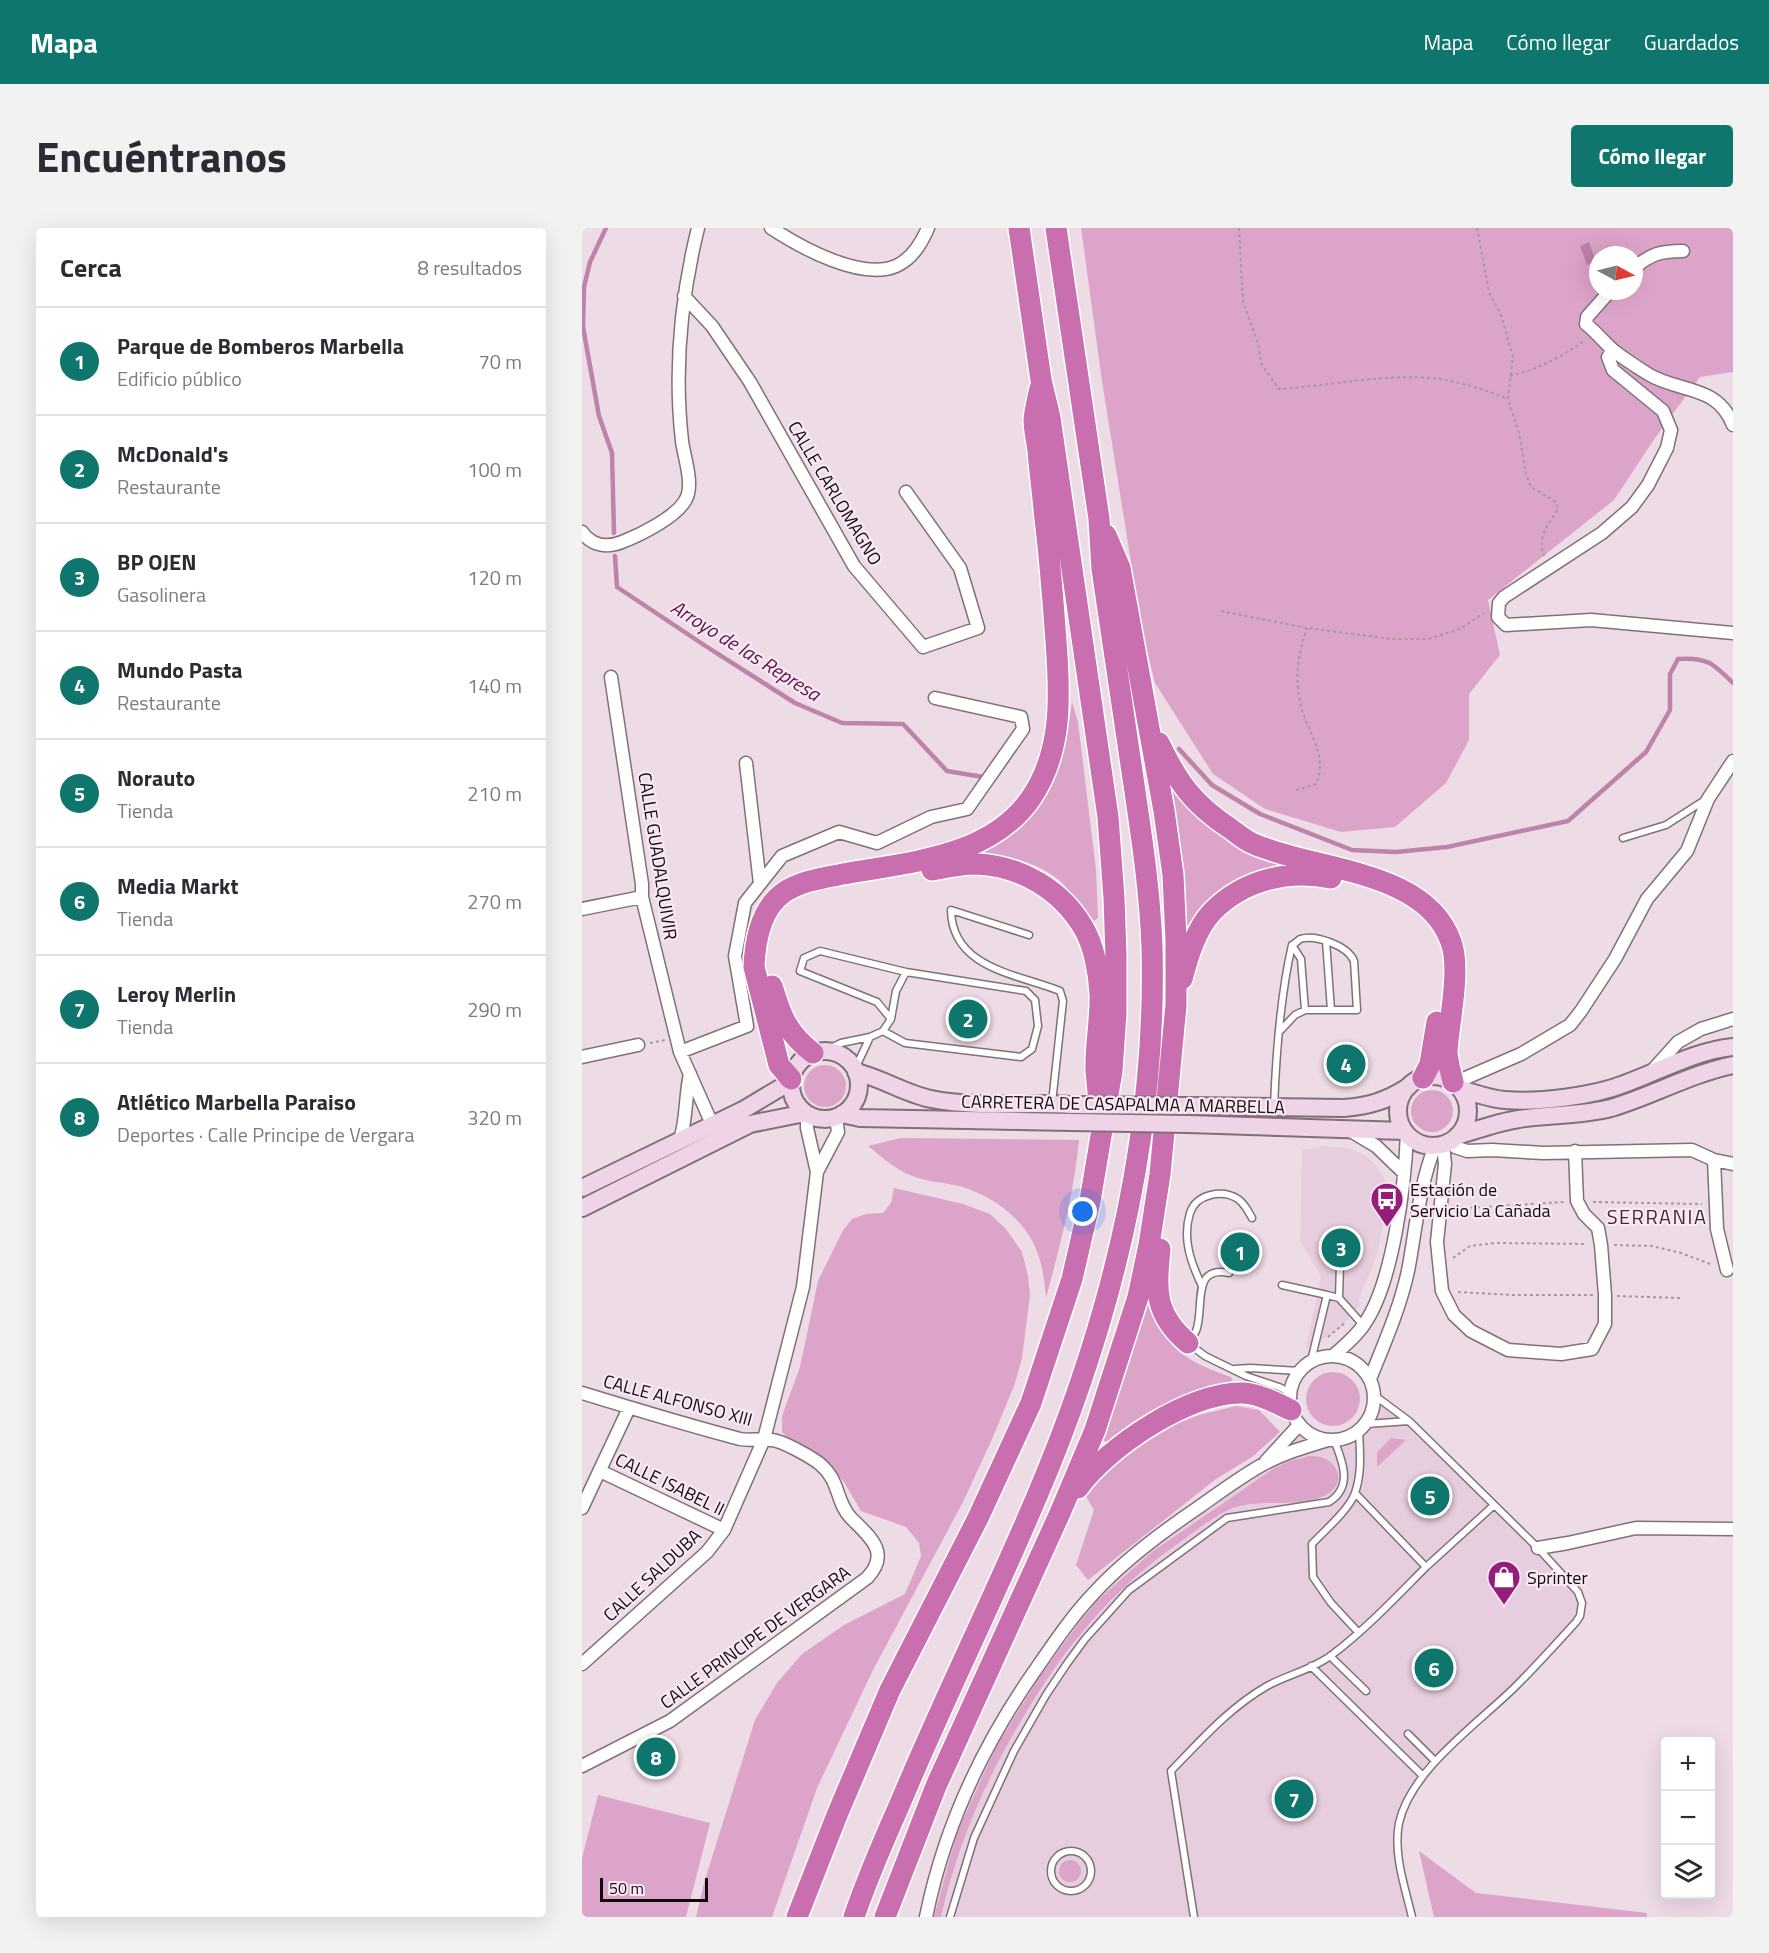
<!DOCTYPE html>
<html lang="es">
<head>
<meta charset="utf-8">
<style>
  body { margin:0; font-family:"Titillium Web",sans-serif; background:#f2f2f3; color:#2b2b33 }
  .controls { position:absolute; right:18px; bottom:18px; display:grid; overflow:hidden; border-radius:6px; box-shadow:0 6px 24px #0002 }
  .controls button { width:54px; height:54px; display:grid; place-items:center; padding:0; border:0; border-bottom:2px solid #e1e1e2; background:#fff; color:#2b2b33; font:30px sans-serif }
  .compass { position:absolute; left:1007px; top:18px; width:54px; height:54px; border-radius:50%; background:#fff; box-shadow:0 6px 24px #0002; rotate:97deg }
  .scale { position:absolute; left:18px; bottom:15px; width:108px; box-sizing:border-box; padding-left:6px; border:3px solid #100a0e; border-top:0; font-size:16px; line-height:21px; white-space:nowrap; color:#100a0e; -webkit-text-stroke:4px #fae8f4; paint-order:stroke }
  .you { position:absolute; left:501px; top:984px; width:21px; height:21px; margin:-15px; border:4px solid #fff; border-radius:50%; background:#1a73e8; box-shadow:0 0 0 9px #1a73e833 }
  .badge { display:grid; place-items:center; width:39px; height:39px; border-radius:50%; background:#0f766e; color:#fff; font-size:20px; font-weight:700 }
  .pin { position:absolute; translate:-50% -50%; border:3px solid #fff; box-shadow:0 2px 6px #0006 }
  .list { margin:0; padding:0; list-style:none }
  h2 { display:flex; justify-content:space-between; align-items:center; height:78px; margin:0; padding:0 24px; font-size:26px }
  h2 small { font-size:20px; font-weight:400; color:#7c7c81 }
  .list li { display:grid; grid-template-columns:39px 1fr auto; gap:18px; align-items:center; box-sizing:border-box; height:108px; padding:0 24px; border-top:2px solid #e1e1e2 }
  .list b { display:block; font-size:22px; white-space:nowrap }
  .list p { margin:0; font-size:20px; white-space:nowrap; color:#7c7c81 }
  .list em { font-size:20px; font-style:normal; color:#7c7c81 }
  .icon { flex:none; width:33px; height:33px; fill:none; stroke:currentColor; stroke-width:2; stroke-linecap:round; stroke-linejoin:round }
  .map { position:relative; flex:none; width:1151px; height:1689px; overflow:hidden; border-radius:6px }
  header { display:flex; align-items:center; gap:36px; box-sizing:border-box; height:84px; padding:0 30px; background:#0f766e; color:#fff }
  header strong { font-size:28px }
  nav { display:flex; gap:33px; margin-inline-start:auto; font-size:21px }
  .intro { display:flex; align-items:center; justify-content:space-between; box-sizing:border-box; height:144px; padding:0 36px }
  h1 { margin:0; font-size:42px }
  .button { padding:15px 27px; border-radius:6px; background:#0f766e; color:#fff; font-size:21px; font-weight:700 }
  main { display:flex; gap:36px; padding:0 36px }
  aside { flex:1; background:#fff; border-radius:6px; box-shadow:0 6px 24px #0002 }
  .map>svg:first-child { display:block }
  .built { fill:#e7cede }
  .green { fill:#dda4ca; fill-rule:evenodd }
  .water { fill:#be83ab }
  .lines { fill:none; stroke-linecap:round; stroke-linejoin:round }
  .stream { stroke:#be83ab; stroke-width:4.5 }
  .lane-casing { stroke:#80707a; stroke-width:9 }
  .street-casing { stroke:#80707a; stroke-width:15 }
  .secondary-casing { stroke:#80707a; stroke-width:20 }
  .highway-casing { stroke:#fff; stroke-width:24 }
  .path { stroke:#a698a0; stroke-width:2; stroke-dasharray:3 3; stroke-linecap:butt }
  .lane { stroke:#fff; stroke-width:6 }
  .street { stroke:#fff; stroke-width:12 }
  .secondary { stroke:#efd4e7; stroke-width:16 }
  .highway { stroke:#c96faf; stroke-width:21 }
  .secondary-bridge-casing { stroke:#80707a; stroke-width:20; stroke-linecap:butt }
  .secondary-bridge { stroke:#efd4e7; stroke-width:16 }
  .labels { text-anchor:middle; dominant-baseline:central; stroke-width:4.5; stroke-linejoin:round; paint-order:stroke }
  .street-label { font-size:18px; fill:#100a0e; stroke:#fae8f4 }
  .poi-label { font-size:18px; fill:#100a0e; stroke:#fae8f4; text-anchor:start }
  .water-label { font-size:20px; font-style:italic; fill:#5c154b; stroke:#fae8f4 }
  .neighbourhood-label { font-size:20px; letter-spacing:1.5px; fill:#392c35; stroke:#fae8f4 }
</style>
</head>
<body>
<header>
<strong>Mapa</strong>
<nav><a>Mapa</a><a>Cómo llegar</a><a>Guardados</a></nav>
</header>
<div class="intro"><h1>Encuéntranos</h1><a class="button">Cómo llegar</a></div>
<main>
<aside>
<h2>Cerca<small>8 resultados</small></h2>
<ul class="list">
<li><span class="badge">1</span><div><b>Parque de Bomberos Marbella</b><p>Edificio público</p></div><em>70 m</em></li>
<li><span class="badge">2</span><div><b>McDonald's</b><p>Restaurante</p></div><em>100 m</em></li>
<li><span class="badge">3</span><div><b>BP OJEN</b><p>Gasolinera</p></div><em>120 m</em></li>
<li><span class="badge">4</span><div><b>Mundo Pasta</b><p>Restaurante</p></div><em>140 m</em></li>
<li><span class="badge">5</span><div><b>Norauto</b><p>Tienda</p></div><em>210 m</em></li>
<li><span class="badge">6</span><div><b>Media Markt</b><p>Tienda</p></div><em>270 m</em></li>
<li><span class="badge">7</span><div><b>Leroy Merlin</b><p>Tienda</p></div><em>290 m</em></li>
<li><span class="badge">8</span><div><b>Atlético Marbella Paraiso</b><p>Deportes · Calle Principe de Vergara</p></div><em>320 m</em></li>
</ul>
</aside>
<div class="map">
<svg width="1151" height="1689" viewBox="0 0 1151 1689">
  <rect width="100%" height="100%" fill="#eddbe6"/>
  <path class="built" d="M744,918L765,920L781,926L793,936L804,953L805,976L795,1026L776,1074L780,1075L760,1098L745,1109L724,1120L739,1048L718,1013L720,922Z
    M792,1167L827,1193L996,1364L1000,1375L998,1388L935,1458L853,1533L824,1573L815,1611L830,1689H344L359,1631L429,1477L532,1344L679,1238L717,1197L728,1206L746,1212H757L777,1203L789,1187Z"/>
  <path class="green" d="M499,0H1151V144L1118,149L1073,210L1032,272L906,372L918,427L887,466V512L864,555L813,599L759,604L683,581L631,546L573,455L560,403L520,153ZM1016,27H1052V63H1016Z
    M490,474L496,494L514,642L516,690L512,693C502,685 491,668 482,657C462,635 423,627 395,624C409,616 426,608 439,597C474,566 484,518 490,474Z
    M590,558L731,639L699,641L603,708L600,635Z
    M222 858a21 21 0 1 1 42 0a21 21 0 1 1-42 0Z
    M829 883a21 21 0 1 1 42 0a21 21 0 1 1-42 0Z
    M319,910L497,912C492,965 478,1018 464,1070C463,1056 461,1042 457,1029C446,993 412,968 377,958C361,954 344,954 328,947C312,941 299,928 286,918Z
    M312,960L381,976L408,986L424,1001L440,1024L446,1048L448,1067L440,1130L433,1155L411,1209L381,1274L291,1442L235,1560L190,1689H114L122,1655L173,1492L195,1455L220,1426L262,1397L323,1366L339,1328L337,1315L324,1299L279,1283L262,1254L242,1230L210,1215L200,1204V1188L218,1139L236,1053L260,1004L270,991L284,986L301,985L309,975Z
    M567,1068C573,1083 578,1101 588,1114C601,1132 630,1142 649,1149L651,1154L648,1159L526,1215L521,1212Z
    M724 1171a27 27 0 1 1 54 0a27 27 0 1 1-54 0Z
    M654,1178L677,1182L698,1204L670,1229L634,1251L506,1352L494,1337L512,1282L503,1267L520,1244L561,1214L595,1195L617,1187Z
    M809,1210L824,1212L795,1239V1224Z
    M727,1228C754,1226 768,1254 744,1267C718,1282 675,1268 646,1282C630,1290 616,1301 601,1312C529,1362 483,1418 439,1493C402,1555 375,1618 359,1689H352L375,1605L414,1519L458,1448L497,1395L516,1372L570,1324L691,1241L705,1234Z
    M16,1567L128,1595L104,1689H0V1630Z
    M837,1623L894,1665L1065,1685V1689H852Z
    M477 1643a11 11 0 1 1 22 0a11 11 0 1 1-22 0Z"/>
  <path class="water" d="M1007,14L1014,34L1005,37L998,18Z"/>
  <g class="lines">
    <path class="stream" d="M24,0L8,34L2,59L1,99L17,188L30,225L32,305
      M33,328L35,359L122,417L213,475L260,495L321,496L365,543L401,549
      M597,521L630,557L678,586L770,622L814,624L865,619L986,593L1064,524L1088,482V446L1096,431C1125,429 1131,435 1151,455"/>
    <g class="lane-casing">
      <path id="lane" d="M1041,610L1084,597L1123,572
        M447,707L369,682C370,741 436,746 478,763L481,773L470,875
        M744,713L749,782
        M710,717L719,731L723,782
        M301,803L323,815L439,829L450,821L456,798L453,772L444,763L324,744L238,723L222,730L218,743L295,774L309,791
        M245,822L259,815L288,809L301,803L309,791L314,763L324,744
        M273,841L288,809
        M692,879C694,826 698,769 710,717C711,717 717,712 718,711C734,706 766,718 772,733L775,782H723L713,787L698,803
        M647,1045C608,1037 623,1081 614,1103C612,1107 609,1111 606,1115L623,1128L664,1148L697,1159L709,1165
        M700,1057L745,1067
        M620,1058C609,1035 600,1011 608,985C614,966 640,961 656,971C663,976 666,983 670,990
        M757,1070L758,1036
        M729,1133L745,1067L757,1070L781,1097
        M653,1141L668,1140L718,1143
        M792,1167L827,1193L956,1320L996,1364L1000,1375L998,1388L994,1394C974,1416 955,1437 934,1458C897,1495 829,1541 817,1595C811,1626 823,1659 830,1689
        M784,1196L827,1193
        M844,1339L911,1278
        M776,1404L749,1375L731,1349L730,1316C742,1303 767,1282 773,1265C780,1245 778,1224 777,1203
        M748,1428L784,1463
        M729,1438L841,1548
        M826,1506L853,1533
        M469 1643a20 20 0 1 1 40 0a20 20 0 1 1-40 0Z
        M368,1689L392,1610L432,1523L464,1467L484,1437L503,1411L547,1362L645,1290L747,1274C771,1259 761,1234 752,1212
        M612,1689L589,1543C619,1512 647,1480 685,1458C705,1447 732,1441 751,1426C784,1401 814,1369 844,1339L773,1265"/>
    </g>
    <g class="street-casing">
      <path id="street" d="M189,0C218,19 279,53 314,38C330,31 339,16 346,0
        M1052,40C1069,26 1078,23 1101,23
        M1028,63L1005,89L1004,96C1014,104 1022,114 1031,122C1042,131 1055,139 1066,146C1097,165 1135,156 1151,197
        M102,68L130,98L168,154L272,338L341,419L396,400L378,340L324,264
        M1031,122L1026,129L1031,142L1081,183L1089,202L1085,220L1066,257L1050,279L1020,305L922,369L917,375L916,389L924,397L1009,392L1151,405
        M0,304C10,318 25,320 40,314C58,307 95,289 104,271C112,256 102,229 100,213C92,142 99,69 116,0
        M29,449L60,656V669L98,824L130,896
        M164,535L178,656
        M0,681L60,669
        M98,824L165,798L153,728L163,675L200,628L257,604L295,615L349,589L385,581L441,501L439,489L353,470
        M0,829L56,817
        M1069,844L1096,814L1119,801L1151,791
        M872,855L939,826L988,797L999,783L1033,731L1065,671L1105,623L1126,571L1151,533
        M767,902L794,918L822,945
        M98,912C105,890 103,868 108,846
        M868,913L873,919L885,923L910,922L961,925L1110,922L1132,932L1151,936
        M861,916L863,936L855,1014L860,1063L872,1087L889,1103L926,1122L979,1126L1010,1121L1023,1096V1067L1019,1017L1016,1000L1002,986L995,973L993,923
        M1132,932L1135,1001L1145,1042
        M235,944L256,904L254,889
        M708 1170a42 42 0 1 1 84 0a42 42 0 1 1-84 0Z
        M751,1128C762,1118 775,1108 783,1095C811,1054 823,956 825,906
        M788,1151C802,1116 818,1080 826,1043C834,1001 837,958 853,918
        M0,1165C52,1181 105,1197 158,1211C168,1213 179,1210 190,1212C201,1213 229,1229 238,1236C259,1254 253,1273 269,1290C288,1309 309,1325 285,1350L88,1493L0,1538
        M684,1233L717,1197
        M18,1243L142,1302
        M0,1280L47,1180
        M956,1320L986,1315L1054,1300L1151,1301
        M0,1436L125,1324L142,1302L182,1211L221,1059L235,944L225,900V887
        M344,1689C362,1600 402,1515 454,1441C472,1415 490,1388 512,1365C542,1332 580,1304 617,1279C637,1265 657,1250 678,1238C699,1226 723,1219 746,1212"/>
    </g>
    <g class="secondary-casing">
      <path id="secondary" d="M209 857a34 34 0 1 1 68 0a34 34 0 1 1-68 0Z
        M274,844C300,850 323,866 349,871C395,880 443,874 489,877
        M816 883a35 35 0 1 1 70 0a35 35 0 1 1-70 0Z
        M878,861C893,865 908,871 923,872C956,875 1011,868 1042,856C1078,843 1112,823 1151,819
        M607,878L762,880C787,878 804,873 826,859
        M260,886L278,890L489,894
        M606,896L822,903
        M875,908C895,902 916,894 937,891C967,886 999,888 1029,880C1070,868 1108,846 1151,837
        M0,960L161,882L208,854
        M0,980L168,896L223,885"/>
    </g>
    <g class="highway-casing">
      <path id="highway" d="M577,515C596,555 612,577 649,601C656,606 664,613 672,616C733,643 844,641 869,714C879,742 867,792 865,823C865,833 869,844 871,854
        M350,642C365,639 380,636 395,636C439,638 479,662 501,699C512,717 517,745 518,766C519,791 513,818 514,843C515,854 516,865 517,875
        M600,751C606,728 614,701 630,684C661,652 707,641 749,650
        M190,758C199,788 205,805 231,825
        M841,850L848,836L855,794
        M209,851L197,837L172,739C173,713 179,681 201,665C218,653 241,650 261,646C326,634 408,630 449,570C481,523 478,467 474,413C471,372 468,331 463,291C461,268 458,246 456,223C455,213 452,202 452,192C453,181 456,170 458,160
        M578,1021C574,1063 572,1086 606,1115
        M496,1260C525,1219 609,1163 661,1165C678,1166 694,1175 709,1182
        M215,1689L255,1587L308,1462L396,1290L449,1175L490,1051L508,973L530,843L534,784V728L532,670L526,589L468,190L459,152L437,0
        M272,1689C285,1651 301,1614 317,1578C361,1473 411,1372 455,1268C529,1094 575,908 570,719C568,664 560,611 552,557C542,485 531,413 520,341L517,291L474,0
        M303,1689L354,1558L478,1285L513,1202L556,1069L567,1017L578,946L594,777V711L591,647L582,583L538,340L524,307"/>
    </g>
    <path class="path" d="M657,0L661,74L675,112L680,137L697,161C748,158 798,146 849,150C876,153 901,161 926,171
      M895,0L907,64L919,87L931,129L926,171L937,205L944,246L949,259L974,274L976,281C966,298 955,307 962,328
      M928,148C956,141 980,129 1003,112
      M639,383L725,400L809,411H846L878,401L902,385
      M714,562L734,556C748,524 720,499 717,468C713,441 717,425 725,400
      M68,815L83,812
      M1011,974L1120,976
      M871,978L885,980L982,974
      M1032,1017L1070,1018L1099,1025L1131,1037
      M871,1030L888,1018L914,1015L1005,1016
      M876,1064L931,1067H1011
      M1035,1068L1098,1070
      M746,1109L764,1094"/>
    <use href="#lane" class="lane"/>
    <use href="#street" class="street"/>
    <use href="#secondary" class="secondary"/>
    <use href="#highway" class="highway"/>
    <g class="secondary-bridge-casing">
      <path id="secondary-bridge" d="M489,877L607,878
        M489,894L606,896"/>
    </g>
    <use href="#secondary-bridge" class="secondary-bridge"/>
  </g>
  <defs>
    <g id="bus-pin" transform="scale(1.725)"><path d="M0 17L-7.5 6A9.5 9.5 0 1 1 7.5 6Z" fill="#951e7a" stroke="#fae8f4"/><path d="M-5-6H5V4H4V6H2V4H-2V6H-4V4H-5ZM-3.5-4V0h7V-4ZM-3.5 1.2v1.5H-2V1.2ZM2 1.2v1.5H3.5V1.2Z" fill="#fff"/></g>
    <g id="shop-pin" transform="scale(1.725)"><path d="M0 17L-7.5 6A9.5 9.5 0 1 1 7.5 6Z" fill="#951e7a" stroke="#fae8f4"/><path d="M-5-2.5h2.3a2.7 3.5 0 0 1 5.4 0H5L5.5 6h-11ZM-1.5-2.5h3a1.5 2.3 0 0 0-3 0Z" fill="#fff"/></g>
  </defs>
  <g fill-rule="evenodd">
    <use href="#bus-pin" x="805" y="971"/>
    <use href="#shop-pin" x="922" y="1349"/>
  </g>
  <g class="labels">
    <g class="street-label">
      <text transform="translate(253 265) rotate(59)">CALLE CARLOMAGNO</text>
      <text transform="translate(76 628) rotate(81)">CALLE GUADALQUIVIR</text>
      <text transform="translate(541 876) rotate(1)">CARRETERA DE CASAPALMA A MARBELLA</text>
      <text transform="translate(96 1172) rotate(15)">CALLE ALFONSO XIII</text>
      <text transform="translate(88 1256) rotate(26)">CALLE ISABEL II</text>
      <text transform="translate(70 1347) rotate(-43)">CALLE SALDUBA</text>
      <text transform="translate(173 1409) rotate(-36)">CALLE PRINCIPE DE VERGARA</text>
    </g>
    <g class="poi-label">
      <text x="828" y="961">Estación de<tspan x="828" dy="21">Servicio La Cañada</tspan></text>
      <text x="945" y="1349">Sprinter</text>
    </g>
    <g class="water-label">
      <text transform="translate(164 422) rotate(32)">Arroyo de las Represa</text>
    </g>
    <g class="neighbourhood-label">
      <text x="1075" y="988">SERRANIA</text>
    </g>
  </g>
</svg>
<div class="controls">
<button>+</button>
<button>−</button>
<button><svg class="icon" aria-label="layers" viewBox="0 0 24 24"><path d="M12 4l9 5-9 5-9-5zM3 14l9 5 9-5"/></svg></button>
</div>
<svg class="compass" viewBox="-18 -18 36 36"><path d="M0-13l5 13h-10z" fill="#e53935"/><path d="M0 13l5-13h-10z" fill="#7c7c81"/></svg>
<div class="scale">50 m</div>
<div class="you"></div>
<div class="pin badge" style="left:658px;top:1024px">1</div>
<div class="pin badge" style="left:386px;top:791px">2</div>
<div class="pin badge" style="left:759px;top:1020px">3</div>
<div class="pin badge" style="left:764px;top:836px">4</div>
<div class="pin badge" style="left:848px;top:1268px">5</div>
<div class="pin badge" style="left:852px;top:1440px">6</div>
<div class="pin badge" style="left:712px;top:1571px">7</div>
<div class="pin badge" style="left:74px;top:1529px">8</div>
</div>
</main>
</body>
</html>
